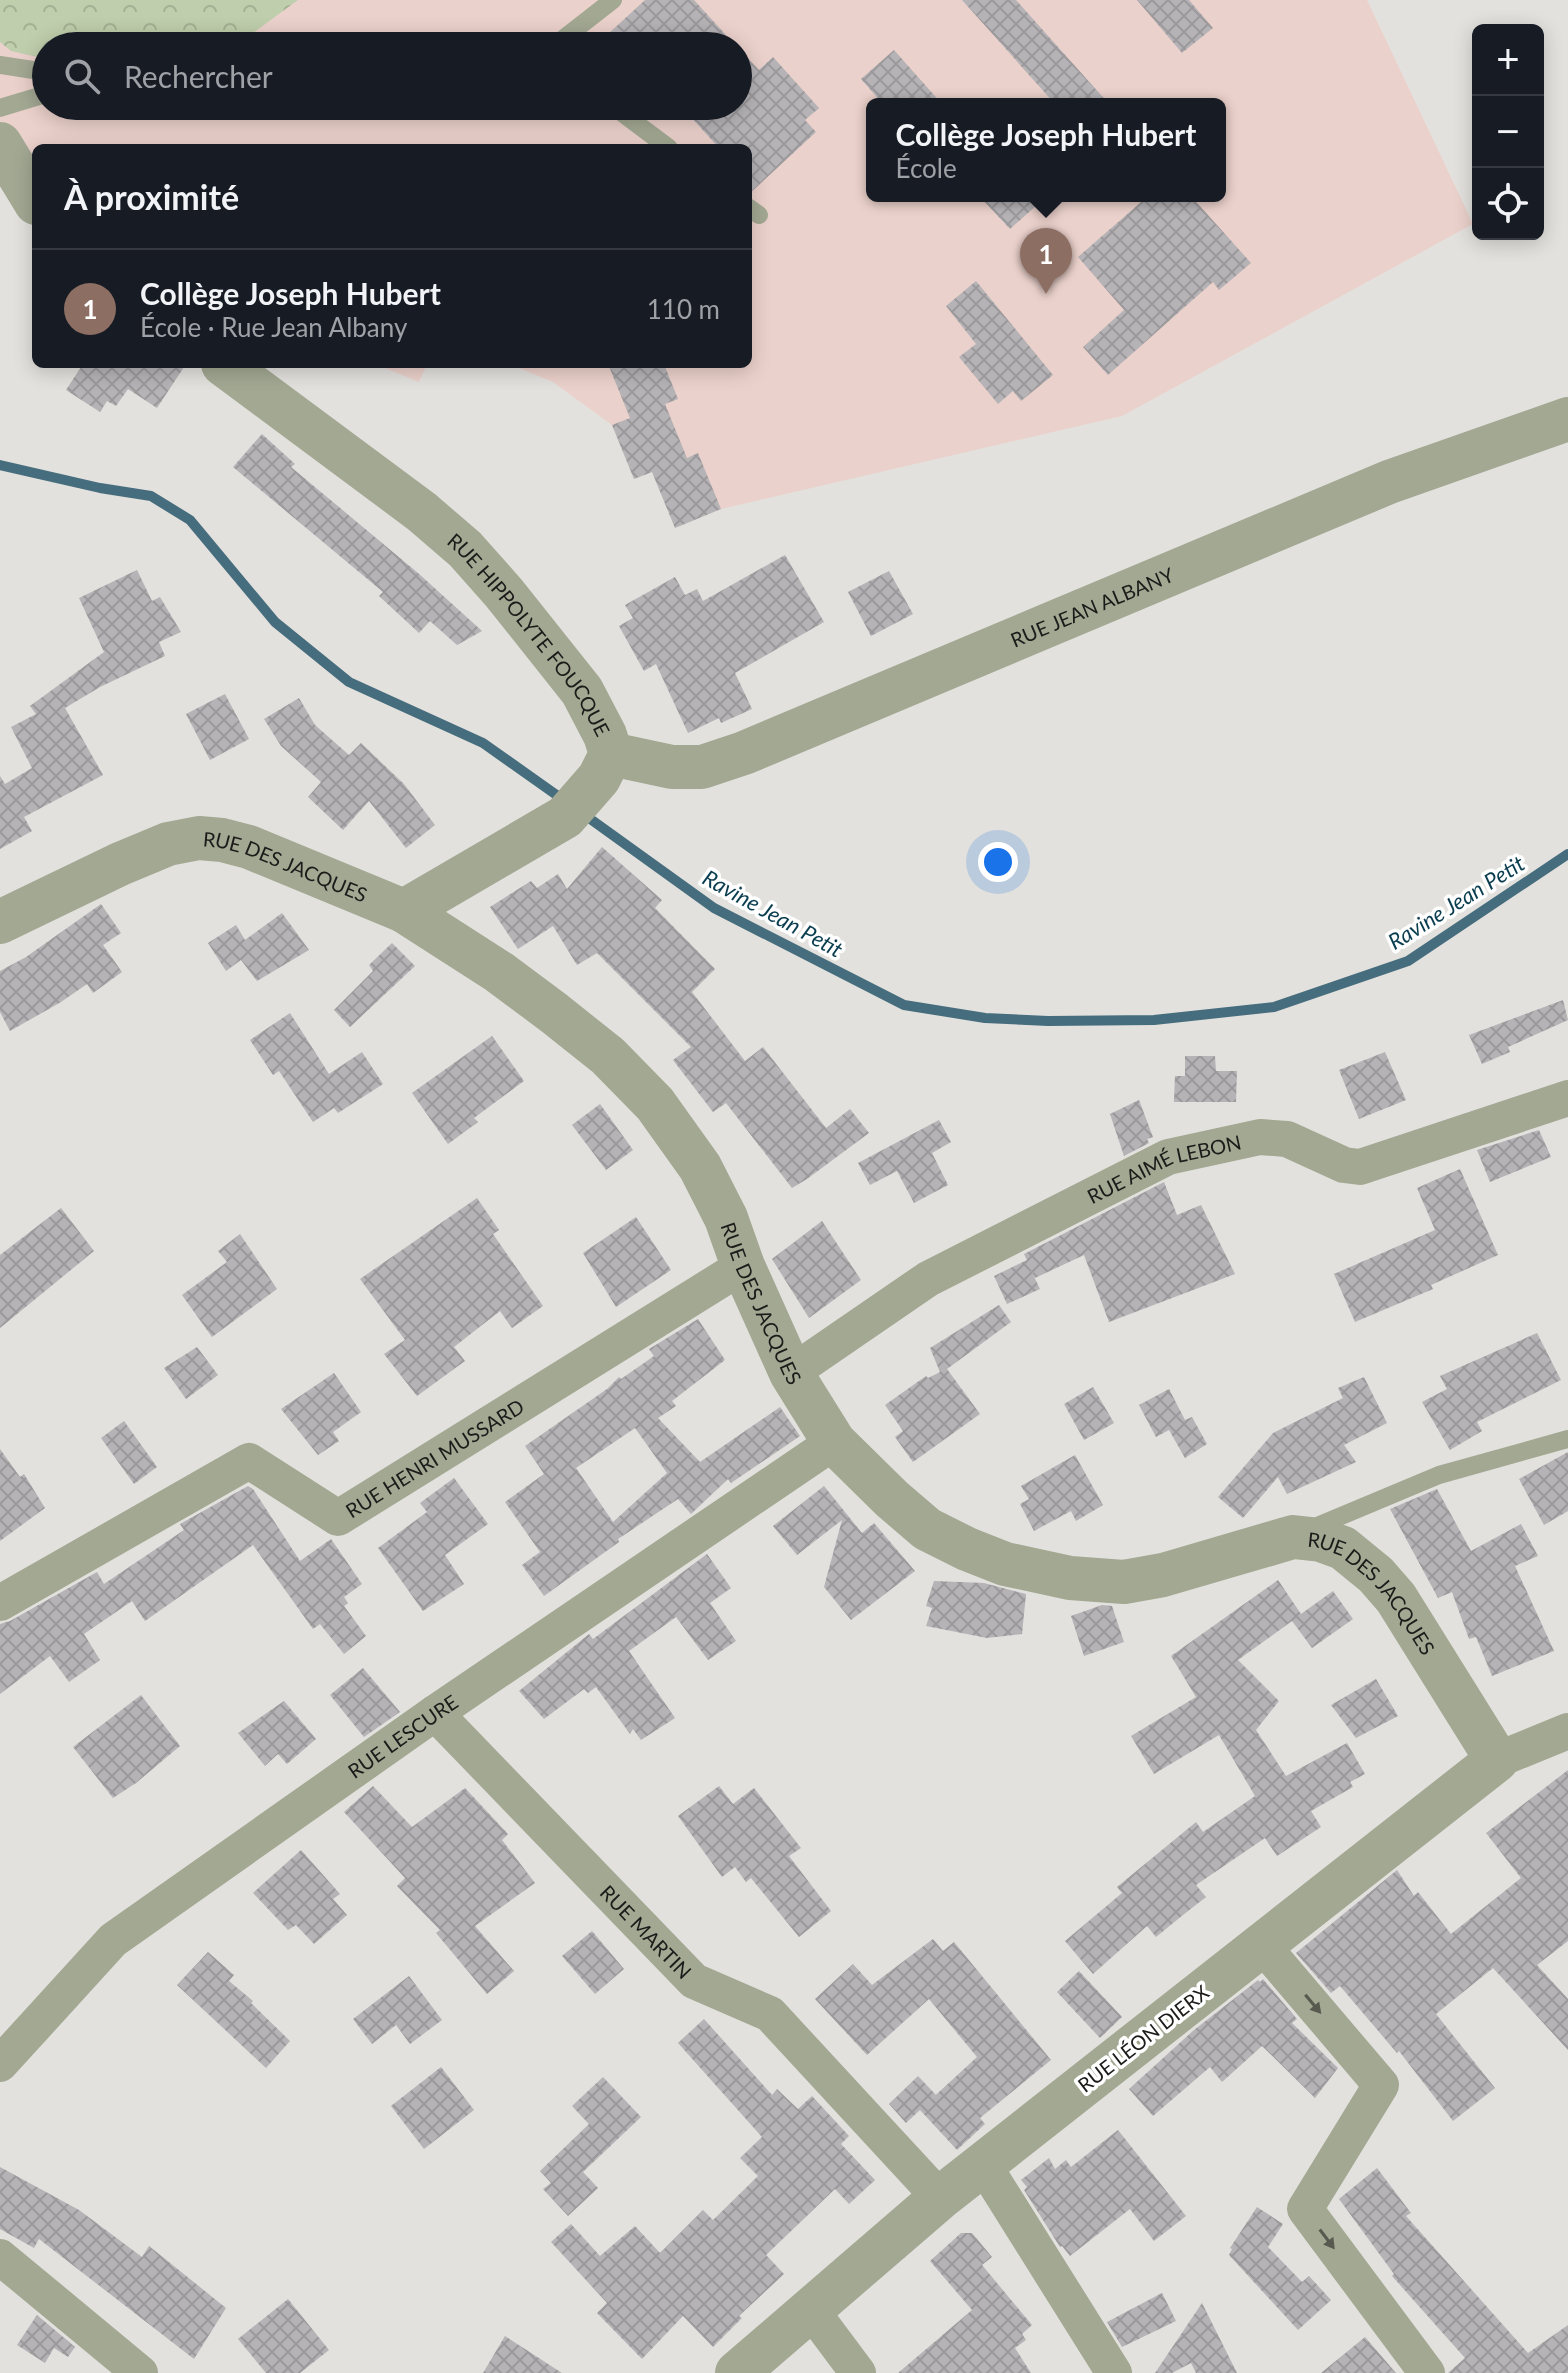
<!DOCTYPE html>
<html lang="fr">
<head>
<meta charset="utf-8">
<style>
  body { margin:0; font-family:Lato,sans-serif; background:#20242c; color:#f1f3f6 }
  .controls { position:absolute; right:24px; top:24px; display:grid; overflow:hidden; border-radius:12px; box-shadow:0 4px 20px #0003 }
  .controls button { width:72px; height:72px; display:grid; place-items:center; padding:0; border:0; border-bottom:2px solid #363941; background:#171b24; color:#f1f3f6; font:40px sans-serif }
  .you { position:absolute; left:998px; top:862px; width:28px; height:28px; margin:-20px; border:6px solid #fff; border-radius:50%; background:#1a73e8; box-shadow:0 0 0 12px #1a73e833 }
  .badge { display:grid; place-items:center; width:52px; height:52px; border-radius:50%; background:#be3d85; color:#fff; font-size:26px; font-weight:700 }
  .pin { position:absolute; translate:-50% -66px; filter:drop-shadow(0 2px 4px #0008) }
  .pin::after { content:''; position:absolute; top:42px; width:28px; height:24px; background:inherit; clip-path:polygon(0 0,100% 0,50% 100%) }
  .popup { position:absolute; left:866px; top:98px; width:360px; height:104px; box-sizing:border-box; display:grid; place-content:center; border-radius:12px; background:#171b24; filter:drop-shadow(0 2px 6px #0005); font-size:26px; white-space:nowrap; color:#9ea1a6 }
  .popup b { font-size:30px; color:#f1f3f6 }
  .popup::after { content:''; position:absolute; left:50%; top:100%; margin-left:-16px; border:16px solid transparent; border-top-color:#171b24 }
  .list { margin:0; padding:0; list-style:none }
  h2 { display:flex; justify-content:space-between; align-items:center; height:104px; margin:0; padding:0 32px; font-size:34px }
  h2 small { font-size:26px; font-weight:400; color:#9ea1a6 }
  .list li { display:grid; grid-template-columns:52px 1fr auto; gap:24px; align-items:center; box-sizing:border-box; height:120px; padding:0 32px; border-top:2px solid #363941 }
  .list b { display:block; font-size:30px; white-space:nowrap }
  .list p { margin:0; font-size:26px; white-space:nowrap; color:#9ea1a6 }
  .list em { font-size:26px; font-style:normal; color:#9ea1a6 }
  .icon { flex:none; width:44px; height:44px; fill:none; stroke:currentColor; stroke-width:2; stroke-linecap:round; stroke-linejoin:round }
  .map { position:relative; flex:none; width:1568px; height:2373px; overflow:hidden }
  .search { position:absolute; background:#171b24; box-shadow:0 4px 20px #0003; left:32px; top:32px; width:720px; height:88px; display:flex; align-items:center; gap:20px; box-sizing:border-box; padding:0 28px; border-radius:44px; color:#9ea1a6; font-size:30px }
  .panel { position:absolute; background:#171b24; box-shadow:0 4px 20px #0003; left:32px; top:144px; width:720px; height:224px; border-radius:12px }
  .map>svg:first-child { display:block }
  .education { fill:#ebd1cb; fill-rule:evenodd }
  .park { fill:url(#park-crowns) }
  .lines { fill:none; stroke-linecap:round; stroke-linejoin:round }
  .stream { stroke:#466d7d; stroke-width:10 }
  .building { fill:url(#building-cross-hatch); fill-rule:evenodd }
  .service { stroke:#a2a892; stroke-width:18 }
  .minor { stroke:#a2a892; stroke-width:36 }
  .tertiary { stroke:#a2a892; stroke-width:44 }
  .oneway { fill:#585a50 }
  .labels { text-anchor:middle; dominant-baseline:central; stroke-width:7; stroke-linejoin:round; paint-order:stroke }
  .street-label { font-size:20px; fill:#1c1b1a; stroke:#fff }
  .water-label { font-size:22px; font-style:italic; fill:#0a3d4f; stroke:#fff }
</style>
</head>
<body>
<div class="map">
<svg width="1568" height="2373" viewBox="0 0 1568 2373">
  <defs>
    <pattern id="park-crowns" width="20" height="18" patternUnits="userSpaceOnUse" patternTransform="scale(2)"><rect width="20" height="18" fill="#bfceac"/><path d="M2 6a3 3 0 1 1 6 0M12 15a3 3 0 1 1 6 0" fill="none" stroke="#a4b093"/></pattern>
    <pattern id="building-cross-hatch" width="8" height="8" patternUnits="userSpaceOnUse" patternTransform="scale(2)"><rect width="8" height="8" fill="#b5b3b6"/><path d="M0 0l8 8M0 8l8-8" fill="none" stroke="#9b999c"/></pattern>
  </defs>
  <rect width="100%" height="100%" fill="#e3e1dd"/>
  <path class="education" d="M0,0H1367L1473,224L1122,416L721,509L675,528L652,472L634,479L612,425L553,382L509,364H748V148H36V184L0,172ZM46,46H738V106H46ZM872,104H1220V196H872Z
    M375,364H427L419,382Z"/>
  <path class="park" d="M0,0H298L235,46H46V59L11,51L0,42Z"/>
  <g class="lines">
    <path class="stream" d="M0,465L100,488L151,496L190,520L275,622L349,682L483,743L565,801
      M582,813L714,908L904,1005L985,1018L1048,1021L1154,1020L1274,1007L1408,961L1568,854"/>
  </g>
  <path class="building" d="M645,0H694L736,46H595Z
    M962,0H1016L1109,104H1055Z
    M1137,0H1189L1213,28L1182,53Z
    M738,48L759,70L773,57L819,108L805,120L816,132L748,195V148H719L681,106H738Z
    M894,50L942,104H883L861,79Z
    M979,196H1047L1010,229Z
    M1148,196H1191L1251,263L1219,290L1213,282L1108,375L1083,347L1124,310L1078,257Z
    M976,281L1053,375L1021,401L1013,391L998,404L959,357L976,344L946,306Z
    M83,364H186L157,408L128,389L116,406L107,401L100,412L66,390Z
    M608,364H664L678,399L665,404L687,458L698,453L721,509L675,528L652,472L634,479L612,425L630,418Z
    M262,434L295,464L291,467L418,573L482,631L457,645L430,621L419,633L379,596L383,592L233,467Z
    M785,555L824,622L735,673L752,709L721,723L719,718L688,733L656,664L644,671L619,626L633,618L625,605L675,577L685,595L697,589L703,601Z
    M137,570L152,601L160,597L181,632L159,642L165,656L100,687L65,708L103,775L24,817L32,831L0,849V776L5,784L32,768L11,727L36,714L30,706L104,652L79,598Z
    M889,571L913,614L871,636L848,592Z
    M225,694L249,739L210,760L186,714Z
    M299,698L315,725L349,755L361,743L404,784L435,825L406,848L369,801L343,830L308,797L321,782L281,746L264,719Z
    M602,847L662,900L655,908L715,969L692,992L745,1061L763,1047L826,1128L850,1109L869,1133L807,1179L792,1188L726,1103L713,1112L673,1060L691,1047L597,953L577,965L553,926L518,949L490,907L531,881L537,888L558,874L567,889Z
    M101,904L121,933L103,945L122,972L93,993L87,984L61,1002L10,1031L0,1012V971L26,957Z
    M282,913L309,950L257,981L241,960L226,971L208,943L236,925L245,940Z
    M392,943L415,966L350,1027L334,1010L373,971L369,965Z
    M1563,1000L1568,1020L1508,1047L1510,1052L1482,1064L1469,1035Z
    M290,1013L329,1074L362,1052L383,1084L338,1113L334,1108L313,1122L279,1071L273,1075L250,1040Z
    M492,1036L524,1081L474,1118L478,1122L448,1144L412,1093Z
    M1385,1052L1406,1100L1359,1119L1339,1070Z
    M1185,1056H1215L1216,1071H1237L1236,1102H1174L1175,1076H1185Z
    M1139,1100L1153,1137L1147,1139L1149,1143L1124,1156L1110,1114Z
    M600,1104L633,1150L606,1170L572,1125Z
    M939,1120L951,1142L932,1153L948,1185L914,1203L897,1171L870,1185L858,1163Z
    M1539,1130L1551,1157L1490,1182L1477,1150Z
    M1460,1169L1498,1255L1431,1285L1433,1289L1355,1322L1334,1274L1435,1230L1417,1188Z
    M1164,1182L1177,1215L1201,1205L1235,1274L1109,1322L1084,1255L1035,1278L1027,1262L1040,1289L1007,1304L994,1276L1027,1260L1024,1254Z
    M477,1198L499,1230L493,1234L543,1306L512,1328L500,1311L454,1347L465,1361L417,1396L384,1354L405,1340L360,1279Z
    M61,1208L94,1251L0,1328V1255Z
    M636,1217L671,1270L616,1307L583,1253Z
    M822,1221L861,1280L809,1318L772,1259Z
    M240,1234L277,1289L212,1337L182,1295L227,1262L218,1251Z
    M999,1305L1011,1322L947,1369L980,1414L913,1462L895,1437L903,1431L885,1405L926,1376L928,1378L940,1372L930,1348Z
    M698,1319L725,1360L672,1401L676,1406L658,1418L700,1462L780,1407L800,1436L731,1483L728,1479L691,1514L678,1499L618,1539L619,1542L544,1596L522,1565L540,1552L505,1502L544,1474L525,1446L607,1389L619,1377L621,1379L654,1356L649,1349ZM635,1428L667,1473L613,1522L576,1468Z
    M1537,1333L1561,1380L1477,1422L1482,1431L1450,1450L1422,1402L1447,1389L1440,1376Z
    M197,1347L218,1375L186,1399L164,1368Z
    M334,1373L361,1412L333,1432L339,1441L318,1455L281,1409Z
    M1364,1377L1387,1423L1344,1445L1356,1462L1287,1494L1278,1477L1243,1518L1218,1497L1273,1433L1343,1398L1338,1388Z
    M1093,1387L1114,1423L1084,1440L1064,1404Z
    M1169,1389L1185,1420L1192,1417L1207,1444L1185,1458L1169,1430L1156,1437L1139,1405Z
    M124,1421L157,1467L134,1484L101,1438Z
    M0,1449L20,1477L24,1474L45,1508L0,1541Z
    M1568,1452V1511L1544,1525L1519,1479Z
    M1075,1455L1103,1505L1076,1521L1071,1511L1034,1531L1020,1504L1029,1499L1021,1486Z
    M454,1478L488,1524L445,1555L464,1584L423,1611L378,1548L427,1512L420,1503Z
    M248,1486L253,1489L300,1561L331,1539L362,1584L344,1597L348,1603L344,1606L366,1636L344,1654L320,1624L313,1629L253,1545L145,1621L132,1601L84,1634L100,1660L69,1682L50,1656L0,1694V1624L10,1621L97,1572L104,1584L184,1530L180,1524Z
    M824,1486L862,1533L874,1523L915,1571L851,1620L824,1587L842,1520L797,1555L773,1526Z
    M1437,1489L1471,1551L1521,1524L1538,1556L1515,1566L1554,1651L1492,1676L1476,1637L1469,1639L1452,1592L1438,1598L1390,1509Z
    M707,1554L731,1588L710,1603L736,1641L708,1660L676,1617L629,1651L675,1718L641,1740L633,1729L630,1734L596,1687L588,1693L584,1689L544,1719L519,1691L589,1634L593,1639Z
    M1278,1580L1301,1614L1333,1591L1353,1619L1312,1648L1292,1621L1238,1660L1279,1701L1256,1730L1286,1776L1347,1743L1365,1774L1350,1782L1353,1787L1311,1811L1321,1827L1277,1856L1265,1838L1196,1885L1206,1897L1183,1915L1156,1937L1147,1926L1093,1974L1065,1941L1122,1893L1117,1887L1196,1822L1203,1832L1255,1796L1219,1735L1154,1774L1131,1736L1196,1697L1171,1656Z
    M934,1581L984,1583L1026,1594L1022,1634L987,1638L926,1626L932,1608L926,1606Z
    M1102,1605L1112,1606L1124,1642L1084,1656L1071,1616Z
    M363,1668L400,1712L364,1737L330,1695Z
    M1376,1679L1398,1716L1356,1738L1331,1705Z
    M141,1695L180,1746L136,1783L113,1798L73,1747Z
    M284,1701L316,1739L287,1764L278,1754L265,1766L238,1733Z
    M1568,1770V1941L1537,1965L1568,1999V2050L1493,1968L1436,2014L1495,2088L1453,2121L1399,2051L1397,2053L1340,1986L1331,1993L1296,1953L1397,1870L1414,1896L1418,1892L1451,1934L1521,1878L1486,1833Z
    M373,1786L412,1827L465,1788L508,1834L502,1840L535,1883L475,1926L514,1971L487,1994L436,1933L440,1930L397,1886L405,1878L344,1812Z
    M719,1786L733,1804L754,1788L801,1848L789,1856L831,1911L799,1937L751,1878L746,1882L735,1867L722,1877L678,1816Z
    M301,1850L340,1894L333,1899L347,1915L314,1944L296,1925L288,1930L253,1893Z
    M592,1931L624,1969L595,1994L562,1956Z
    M933,1939L943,1951L954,1942L1051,2060L980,2118L985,2124L957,2150L920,2110L906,2123L889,2104L918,2076L936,2095L926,2104L977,2057L929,1999L867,2055L815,1999L853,1964L872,1985Z
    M208,1952L234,1975L229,1981L253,2001L251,2003L290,2041L266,2068L177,1985Z
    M1079,1971L1122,2017L1100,2038L1057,1992Z
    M409,1976L442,2020L410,2044L396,2025L372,2044L353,2019Z
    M1263,1979L1297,2019L1292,2023L1338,2068L1315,2098L1262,2046L1222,2082L1210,2067L1153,2116L1129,2089L1194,2030L1258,1980L1260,1982Z
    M704,2019L772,2095L777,2089L798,2109L812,2096L849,2136L841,2144L875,2180L849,2204L835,2189L766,2255L784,2274L739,2316L742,2318L713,2347L683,2316L642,2359L597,2313L607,2303L551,2242L571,2224L600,2256L635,2226L660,2253L703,2210L713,2220L758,2176L740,2158L762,2137L678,2043Z
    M441,2067L474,2110L424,2149L391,2106Z
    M603,2077L641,2117L583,2172L598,2188L568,2216L543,2189L551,2183L540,2171L589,2124L572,2106Z
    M1118,2130L1186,2216L1154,2241L1130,2209L1070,2256L1062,2246L1060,2247L1024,2190L1027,2187L1021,2180L1049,2158L1055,2169L1066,2160L1071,2167Z
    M0,2167L79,2210L142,2257L149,2246L226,2308L194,2359L39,2239L34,2248L0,2229Z
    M1377,2168L1411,2213L1406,2216L1528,2353L1568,2325V2373H1448L1465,2358L1392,2276L1394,2274L1339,2199Z
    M1257,2207L1283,2224L1268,2247L1302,2282L1309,2276L1331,2300L1298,2330L1229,2255L1232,2249L1230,2248Z
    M961,2233H972L992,2257L982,2265L1032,2325L1022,2334L1026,2340L1015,2348L1031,2373H898L972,2310L930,2261Z
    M1162,2293L1176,2321L1122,2347L1107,2322Z
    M288,2299L329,2350L300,2373H266L238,2339Z
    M1202,2303L1237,2373H1196L1191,2363L1172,2373H1155Z
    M37,2315L75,2347L68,2357L54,2348L45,2363L17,2345Z
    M505,2336L562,2373H483Z
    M1365,2337L1396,2373H1321Z"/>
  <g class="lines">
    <path class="service" d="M554,46L613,0
      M0,65L46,72
      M412,106L450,110L471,106
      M613,106L669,148
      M0,108L46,94
      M748,207L759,215
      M1310,1529L1439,1475L1568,1439"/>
    <g class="minor">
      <path id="s1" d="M791,1373L928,1279L1168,1157L1260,1137L1287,1139L1344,1165L1360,1167L1568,1098"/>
      <path id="s2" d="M0,1603L249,1461L338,1518L743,1266"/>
      <path id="s3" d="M435,1713L694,1981L770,2014L940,2198"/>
      <path d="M1497,1760L1568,1731"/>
      <path d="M1262,1945L1381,2085L1305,2209L1427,2373"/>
      <path id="s4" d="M0,2064L113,1940L435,1713L834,1442"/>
      <path d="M983,2164L1114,2373"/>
      <path d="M0,2257L140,2373"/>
      <path d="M811,2310L858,2373"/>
    </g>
    <g class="tertiary">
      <path d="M0,144L36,203"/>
      <path id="s5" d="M223,364L422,512L465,549L504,593L582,691L605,735L611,754L599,778L565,817L404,911"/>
      <path id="s6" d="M611,754L672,767H702L744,753L1389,482L1568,419"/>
      <path id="s7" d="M0,922L120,864L168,844L199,838L222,840L249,847L404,911L499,972L554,1013L608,1056L655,1104L700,1167L726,1218L743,1266L791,1373L834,1442L892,1499L927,1529L967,1549L1005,1564L1070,1578L1124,1582L1163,1575L1293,1537L1321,1540L1343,1548L1376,1575L1396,1598L1497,1760L940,2198L737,2373"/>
    </g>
  </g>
  <defs><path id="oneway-solid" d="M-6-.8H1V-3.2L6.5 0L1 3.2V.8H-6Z" transform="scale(2)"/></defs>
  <g class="oneway">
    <use href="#oneway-solid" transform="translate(1313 2004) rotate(50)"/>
    <use href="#oneway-solid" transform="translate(1327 2239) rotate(53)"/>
  </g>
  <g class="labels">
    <g class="street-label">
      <text stroke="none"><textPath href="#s6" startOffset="514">RUE JEAN ALBANY</textPath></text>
      <text stroke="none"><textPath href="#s5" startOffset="412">RUE HIPPOLYTE FOUCQUE</textPath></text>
      <text stroke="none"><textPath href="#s7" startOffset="308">RUE DES JACQUES</textPath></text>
      <text stroke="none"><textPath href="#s1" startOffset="428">RUE AIMÉ LEBON</textPath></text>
      <text stroke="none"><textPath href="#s7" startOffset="980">RUE DES JACQUES</textPath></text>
      <text stroke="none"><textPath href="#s2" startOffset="506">RUE HENRI MUSSARD</textPath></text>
      <text stroke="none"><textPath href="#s7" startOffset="1748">RUE DES JACQUES</textPath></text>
      <text stroke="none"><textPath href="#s4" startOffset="522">RUE LESCURE</textPath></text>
      <text stroke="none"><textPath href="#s3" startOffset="304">RUE MARTIN</textPath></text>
      <text transform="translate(1143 2038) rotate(-38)">RUE LÉON DIERX</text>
    </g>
    <g class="water-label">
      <text transform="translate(1456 902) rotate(-32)">Ravine Jean Petit</text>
      <text transform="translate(773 913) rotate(29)">Ravine Jean Petit</text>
    </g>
  </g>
</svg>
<div class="controls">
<button>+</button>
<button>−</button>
<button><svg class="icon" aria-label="locate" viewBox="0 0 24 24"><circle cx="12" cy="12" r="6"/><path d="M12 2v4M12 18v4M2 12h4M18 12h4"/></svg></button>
</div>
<div class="you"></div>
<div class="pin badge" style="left:1046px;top:294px;background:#8d6e63">1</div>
<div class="popup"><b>Collège Joseph Hubert</b>École</div>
<div class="search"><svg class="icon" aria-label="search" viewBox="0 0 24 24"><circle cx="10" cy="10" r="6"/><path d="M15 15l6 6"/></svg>Rechercher</div>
<section class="panel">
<h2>À proximité<small></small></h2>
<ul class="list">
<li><span class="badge" style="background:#8d6e63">1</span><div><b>Collège Joseph Hubert</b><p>École · Rue Jean Albany</p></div><em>110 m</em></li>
</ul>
</section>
</div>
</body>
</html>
